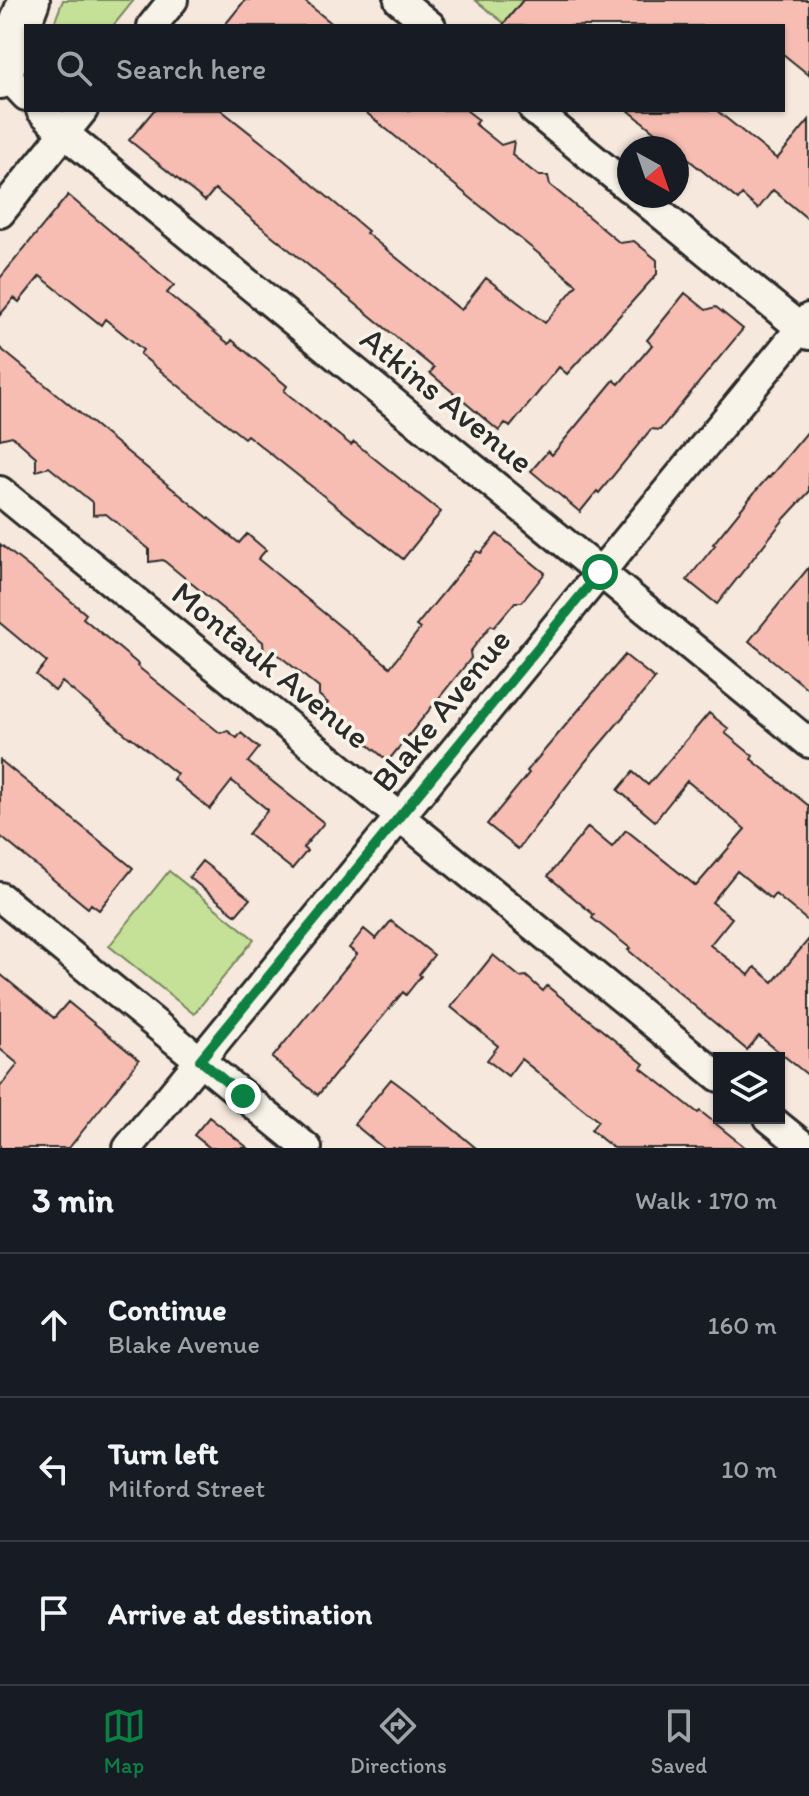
<!DOCTYPE html>
<html lang="en">
<head>
<meta charset="utf-8">
<style>
  body { margin:0; font-family:Itim,sans-serif; background:#242831; color:#f1f3f6 }
  .controls { position:absolute; right:24px; bottom:24px; display:grid; overflow:hidden; border-radius:0px; box-shadow:0 2px 6px #0004 }
  .controls button { width:72px; height:72px; display:grid; place-items:center; padding:0; border:0; border-bottom:2px solid #363941; background:#171b24; color:#f1f3f6; font:40px sans-serif }
  .compass { position:absolute; left:617px; top:136px; width:72px; height:72px; border-radius:50%; background:#171b24; box-shadow:0 2px 6px #0004; rotate:140deg }
  .stop { position:absolute; width:24px; height:24px; margin:-18px; border:6px solid #0b8043; border-radius:50%; background:#fff }
  .stop.end { background:#0b8043; border-color:#fff; box-shadow:0 2px 8px #0008 }
  .list { margin:0; padding:0; list-style:none }
  h2 { display:flex; justify-content:space-between; align-items:center; height:104px; margin:0; padding:0 32px; font-size:34px }
  h2 small { font-size:26px; font-weight:400; color:#9ea1a6 }
  .list li { display:grid; grid-template-columns:52px 1fr auto; gap:24px; align-items:center; box-sizing:border-box; height:144px; padding:0 32px; border-top:2px solid #363941 }
  .list b { display:block; font-size:30px; white-space:nowrap }
  .list p { margin:0; font-size:26px; white-space:nowrap; color:#9ea1a6 }
  .list em { font-size:26px; font-style:normal; color:#9ea1a6 }
  .icon { flex:none; width:44px; height:44px; fill:none; stroke:currentColor; stroke-width:2; stroke-linecap:round; stroke-linejoin:round }
  .map { position:relative; flex:none; width:809px; height:1148px; overflow:hidden }
  .search { position:absolute; background:#171b24; box-shadow:0 2px 6px #0004; left:24px; right:24px; top:24px; height:88px; display:flex; align-items:center; gap:20px; box-sizing:border-box; padding:0 28px; border-radius:0px; color:#9ea1a6; font-size:30px }
  .sheet { height:536px; background:#171b24 }
  nav { display:flex; justify-content:space-around; align-items:center; box-sizing:border-box; height:112px; border-top:2px solid #363941; background:#171b24; font-size:22px; color:#9ea1a6 }
  nav a { display:grid; justify-items:center; gap:4px }
  nav .on { color:#0b8043 }
  .map>svg:first-child { display:block }
  .green { fill:#c5e097; stroke:#788661; stroke-width:2 }
  .building { fill:#f7bdb2; stroke:#2b2b2b; stroke-width:2 }
  .lines { fill:none; stroke-linecap:round; stroke-linejoin:round }
  .street-casing { stroke:#2b2b2b; stroke-width:34 }
  .secondary-casing { stroke:#2b2b2b; stroke-width:46 }
  .street { stroke:#f7f3e8; stroke-width:28 }
  .secondary { stroke:#f7f3e8; stroke-width:40 }
  .route { stroke:#0b8043; stroke-width:10 }
  .labels { text-anchor:middle; dominant-baseline:central; stroke-width:7; stroke-linejoin:round; paint-order:stroke }
  .street-label { font-size:34px; fill:#2b2b2b; stroke:#f7f3e8 }
</style>
</head>
<body>
<div class="map">
<svg width="809" height="1148" viewBox="0 0 809 1148">
  <rect width="100%" height="100%" fill="#f7e8dd"/>
  <filter id="ink" filterUnits="userSpaceOnUse"><feTurbulence type="fractalNoise" baseFrequency=".0125" numOctaves="2"/><feDisplacementMap in="SourceGraphic" scale="16" xChannelSelector="R" yChannelSelector="G"/><feConvolveMatrix kernelMatrix="1 2 1 2 8 2 1 2 1" color-interpolation-filters="sRGB"/></filter>
  <g filter="url(#ink)">
    <path class="green" d="M63,0H134L113,26H53Z
      M475,0H523L504,23Z
      M169,871L254,939L194,1014L109,946Z"/>
    <path class="building" d="M245,0H303L335,26H224Z
      M523,0H809V75L783,54V26H502Z
      M154,110H221L279,156L368,231L366,233L461,310L486,278L545,323L577,285L363,110H466L479,120L475,124L501,145L514,141L512,155L539,176H548L550,185L620,243L634,241L657,260V274L567,374L559,367L510,427L505,423L499,431L430,373L434,368L215,189L205,201L129,140Z
      M628,110H716L777,159L809,120V220L773,190L758,209L742,195L738,200Z
      M68,195L174,285L167,293L229,344L232,340L287,386L284,391L331,429L351,445L354,442L441,512L403,559L247,435L244,438L190,395L140,354L143,350L105,319L101,325L40,276L19,302L14,298L0,315V278Z
      M685,293L706,310L716,307L743,329L660,430L651,429L599,493L597,491L580,512L531,471L548,451L552,455L614,380L619,384L652,345L647,340Z
      M0,348L239,543L247,534L266,550L258,559L390,667L420,629L416,626L477,551L481,553L497,534L545,573L522,602H515L494,627L491,625L470,652L471,658L464,667L388,761L324,708L328,703L319,695V688L275,652L264,654L263,642L163,560L149,562V549L106,514L93,515V503L49,467L36,471V457L12,436L0,439Z
      M809,430V492L785,518L717,604L687,580L715,545L713,544L754,493L768,477L769,478Z
      M0,544L58,590L86,614L83,618L138,664L137,666L220,733L228,731L237,738L241,733L259,748L248,762L324,823L303,848L307,851L292,869L248,834L268,810L232,781L210,809L173,779L177,774L131,737L130,738L62,682L55,691L36,675L47,662L0,623Z
      M809,567V690L749,641Z
      M625,655L655,679L585,762L518,849L487,824L529,773L527,771Z
      M709,713L729,729L725,733L753,756L751,759L809,806V922L775,894L771,899L737,871L712,902L732,918L710,945L749,975L755,967L773,982L809,939V1076L759,1036L747,1050L628,950L630,948L592,918L594,915L548,876L588,827L612,847L626,830L696,886L745,829L687,781L655,821L618,790L633,772L648,785Z
      M0,760L133,868L99,910L91,904L88,908L0,836Z
      M202,861L250,899L236,915L189,877Z
      M391,921L434,955L419,974L421,976L406,995L403,992L318,1095L272,1058L357,954L349,948L364,929L376,939Z
      M493,955L520,977L526,976L543,991L547,986L644,1064L641,1068L698,1113L700,1111L746,1148H613L591,1130L598,1121L521,1059L508,1076L487,1060L498,1046L451,1007Z
      M0,974L54,1018L68,1002L139,1060L69,1148H0V1087L18,1064L0,1049Z
      M391,1079L411,1094L476,1148H383L354,1124Z
      M209,1117L248,1148H210L194,1135Z"/>
    <g class="lines">
      <g class="street-casing">
        <path id="street" d="M399,0L431,26
          M152,26L173,0
          M0,68L26,96
          M41,110L64,133L809,743
          M534,110L629,188
          M639,196L809,335
          M0,213L83,110
          M0,491L719,1077
          M0,897L307,1148
          M769,1118L806,1148
          M128,1148L809,318"/>
      </g>
      <g class="secondary-casing">
        <path id="secondary" d="M0,78L29,0"/>
      </g>
      <use href="#street" class="street"/>
      <use href="#secondary" class="secondary"/>
    </g>
  </g>
  <g class="lines" filter="url(#ink)">
    <path class="route" d="M243,1096L200,1060L600,572"/>
  </g>
  <g class="labels">
    <g class="street-label">
      <text transform="translate(447 400) rotate(39)">Atkins Avenue</text>
      <text transform="translate(271 665) rotate(39)">Montauk Avenue</text>
      <text transform="translate(441 710) rotate(-51)">Blake Avenue</text>
    </g>
  </g>
</svg>
<div class="controls">
<button><svg class="icon" aria-label="layers" viewBox="0 0 24 24"><path d="M12 4l9 5-9 5-9-5zM3 14l9 5 9-5"/></svg></button>
</div>
<svg class="compass" viewBox="-18 -18 36 36"><path d="M0-13l5 13h-10z" fill="#e53935"/><path d="M0 13l5-13h-10z" fill="#9ea1a6"/></svg>
<div class="stop" style="left:600px;top:572px"></div>
<div class="stop end" style="left:243px;top:1096px"></div>
<div class="search"><svg class="icon" aria-label="search" viewBox="0 0 24 24"><circle cx="10" cy="10" r="6"/><path d="M15 15l6 6"/></svg>Search here</div>
</div>
<section class="sheet">
<h2>3 min<small>Walk · 170 m</small></h2>
<ul class="list">
<li><svg class="icon" aria-label="ahead" viewBox="0 0 24 24"><path d="M12 20V5M6 11l6-6 6 6"/></svg><div><b>Continue</b><p>Blake Avenue</p></div><em>160 m</em></li>
<li><svg class="icon" aria-label="left" viewBox="0 0 24 24"><path d="M17 20v-9H6M10 6l-5 5 5 5"/></svg><div><b>Turn left</b><p>Milford Street</p></div><em>10 m</em></li>
<li><svg class="icon" aria-label="arrive" viewBox="0 0 24 24"><path d="M6 21V4h12l-3 4 3 4H6"/></svg><div><b>Arrive at destination</b></div></li>
</ul>
</section>
<nav>
<a class="on"><svg class="icon" aria-label="map" viewBox="0 0 24 24"><path d="M3 6l6-2 6 2 6-2v14l-6 2-6-2-6 2zM9 4v14M15 6v14"/></svg>Map</a>
<a><svg class="icon" aria-label="directions" viewBox="0 0 24 24"><path d="M12 3l9 9-9 9-9-9zM9 14v-3h6M13 9l2 2-2 2"/></svg>Directions</a>
<a><svg class="icon" aria-label="saved" viewBox="0 0 24 24"><path d="M7 4h10v16l-5-4-5 4z"/></svg>Saved</a>
</nav>
</body>
</html>
